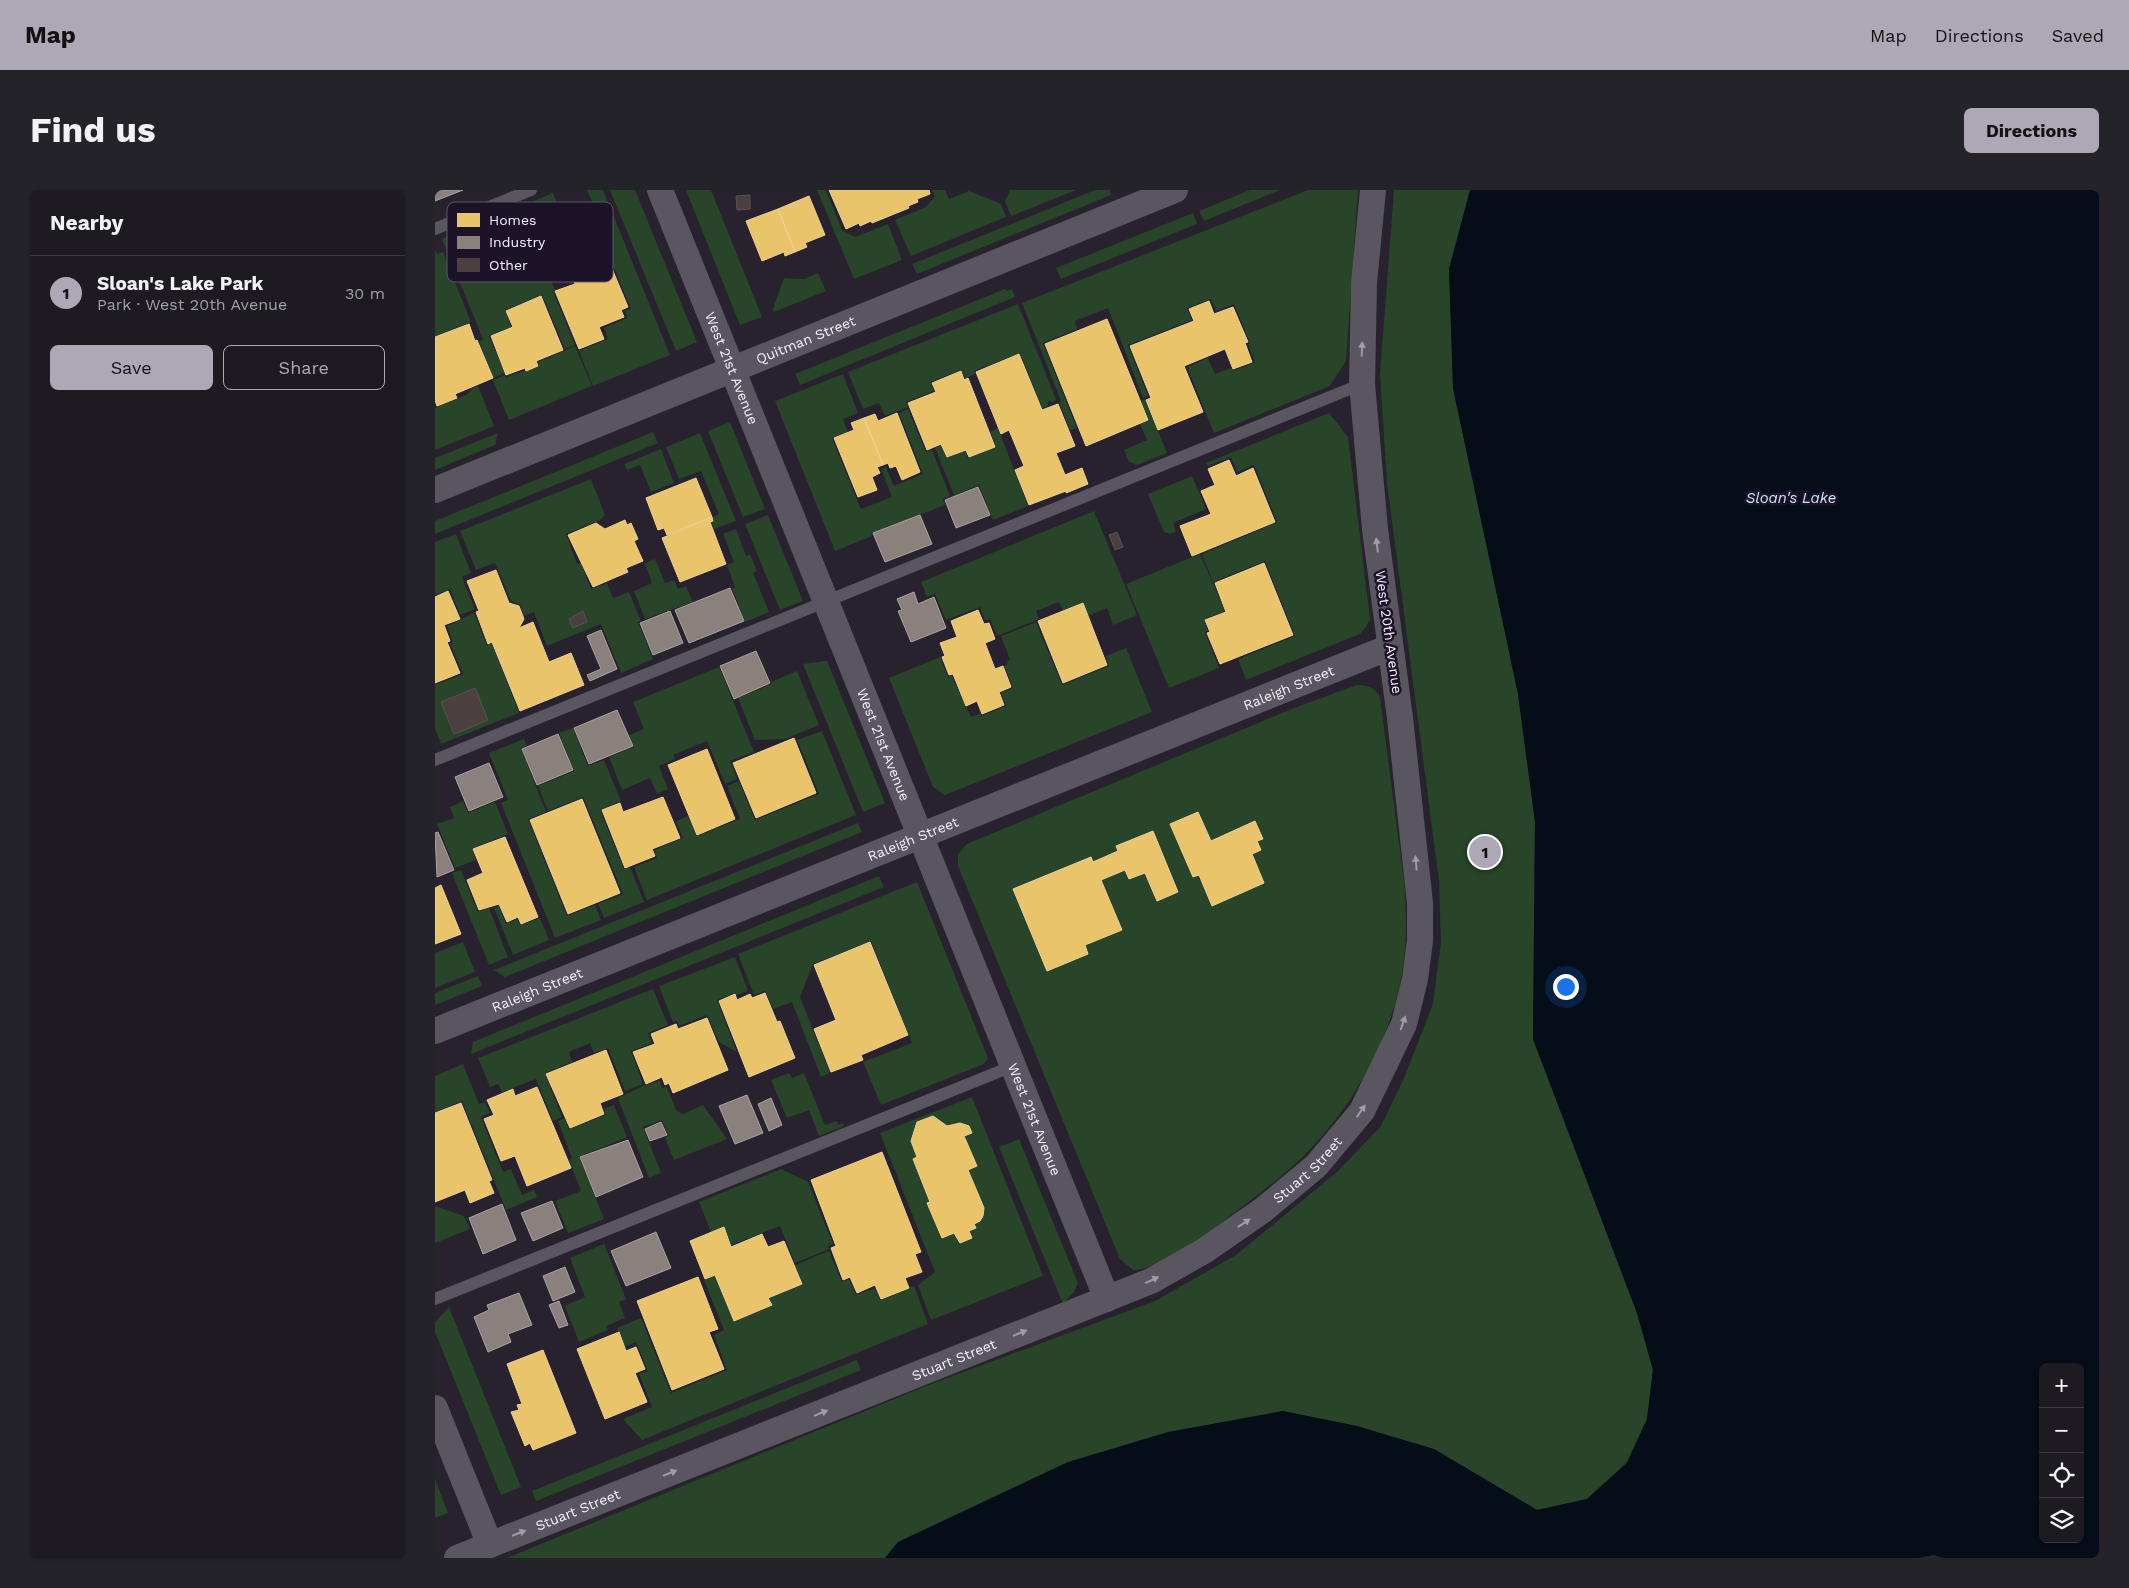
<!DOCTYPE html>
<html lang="en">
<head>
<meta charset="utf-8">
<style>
  body { margin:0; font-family:"Work Sans",sans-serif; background:#25232a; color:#f1f3f6 }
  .controls { position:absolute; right:15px; bottom:15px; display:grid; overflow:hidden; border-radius:8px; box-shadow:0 1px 4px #0004 }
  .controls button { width:45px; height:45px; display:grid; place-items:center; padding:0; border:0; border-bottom:1px solid #3b3840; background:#1d1a22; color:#f1f3f6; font:25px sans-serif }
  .you { position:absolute; left:1130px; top:796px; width:18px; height:18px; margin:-12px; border:4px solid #fff; border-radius:50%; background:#1a73e8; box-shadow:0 0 0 8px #1a73e833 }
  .badge { display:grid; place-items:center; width:32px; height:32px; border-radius:50%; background:#aea8b6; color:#111; font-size:16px; font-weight:700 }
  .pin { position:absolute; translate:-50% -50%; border:2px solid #fff; box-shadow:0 1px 5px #0006 }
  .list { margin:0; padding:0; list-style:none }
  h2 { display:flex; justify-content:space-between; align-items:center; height:65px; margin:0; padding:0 20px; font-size:21px }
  h2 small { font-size:16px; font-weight:400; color:#a0a1a5 }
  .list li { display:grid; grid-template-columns:32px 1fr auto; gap:15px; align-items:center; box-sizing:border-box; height:75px; padding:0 20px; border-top:1px solid #3b3840 }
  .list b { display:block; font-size:19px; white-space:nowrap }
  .list p { margin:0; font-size:16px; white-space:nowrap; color:#a0a1a5 }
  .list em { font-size:16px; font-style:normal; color:#a0a1a5 }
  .actions { display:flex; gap:10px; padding:15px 20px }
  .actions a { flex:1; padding:11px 0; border:1px solid #aea8b6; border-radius:8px; text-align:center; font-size:18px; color:#aea8b6 }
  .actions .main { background:#aea8b6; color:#111 }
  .icon { flex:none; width:28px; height:28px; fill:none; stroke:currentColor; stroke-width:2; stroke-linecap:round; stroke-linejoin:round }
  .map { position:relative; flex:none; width:1664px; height:1368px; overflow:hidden; border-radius:8px }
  header { display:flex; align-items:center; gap:30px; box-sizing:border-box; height:70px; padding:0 25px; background:#aea8b6; color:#111 }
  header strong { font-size:24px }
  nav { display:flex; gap:28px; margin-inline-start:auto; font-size:18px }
  .intro { display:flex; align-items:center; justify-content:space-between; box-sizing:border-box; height:120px; padding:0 30px }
  h1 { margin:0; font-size:35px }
  .button { padding:12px 22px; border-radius:8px; background:#aea8b6; color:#111; font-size:18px; font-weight:700 }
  main { display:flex; gap:30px; padding:0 30px }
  aside { flex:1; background:#1d1a22; border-radius:8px; box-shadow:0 1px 4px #0004 }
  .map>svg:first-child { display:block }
  .green { fill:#284429 }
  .water { fill:#040d18; fill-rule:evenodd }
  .homes { fill:#e9c46a; stroke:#edd197 }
  .industry { fill:#8a817c; stroke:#aaa2a3 }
  .building { fill:#4b3f40; stroke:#595154 }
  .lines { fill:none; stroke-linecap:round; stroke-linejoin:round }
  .service { stroke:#5a565f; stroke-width:12 }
  .minor { stroke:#5a565f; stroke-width:26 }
  .oneway { fill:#a09ba7 }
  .labels { text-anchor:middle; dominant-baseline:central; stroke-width:5; stroke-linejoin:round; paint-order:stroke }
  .street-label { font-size:14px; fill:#f6f0ff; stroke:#1d1328 }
  .water-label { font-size:15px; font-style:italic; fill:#c7e6fe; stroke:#1d1328 }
  .key { fill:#1d1328; stroke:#5e5568; stroke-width:1 }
  .key-label { font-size:14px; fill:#f6f0ff }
</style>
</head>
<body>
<header>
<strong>Map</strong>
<nav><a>Map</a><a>Directions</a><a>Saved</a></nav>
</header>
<div class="intro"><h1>Find us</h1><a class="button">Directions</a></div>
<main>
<aside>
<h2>Nearby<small></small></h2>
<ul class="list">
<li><span class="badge">1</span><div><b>Sloan's Lake Park</b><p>Park · West 20th Avenue</p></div><em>30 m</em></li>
</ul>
<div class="actions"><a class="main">Save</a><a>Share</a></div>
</aside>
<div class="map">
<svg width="1664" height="1368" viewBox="0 0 1664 1368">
  <rect width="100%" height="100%" fill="#27222d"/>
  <path class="green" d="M152,0H168L235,165L158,196L144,161L173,149L169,138L192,128L190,121L196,119L163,39L168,37Z
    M175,0H200L262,152L241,161Z
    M251,0H276L327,127L305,135Z
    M382,0H391L407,40L420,47L453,34L467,70L419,89Z
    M497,0H510L514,9L534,1L566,14L571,27L476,66L460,30L491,17L500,6Z
    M575,0H641L576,26L570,11Z
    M660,0H675L676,5L482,84L477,74Z
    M815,0H845L769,31L764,21Z
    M873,0H923L911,171L895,196L779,243L752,177L773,168L780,184L796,178L798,181L820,172L813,154L815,153L799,114L781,121L776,109L752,118L757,130L693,155L713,206L708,208L673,118L640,131L642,139L608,153L642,238L635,240L624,212L626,211L587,113Z
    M959,0H1035L1014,79L1018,198L1083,504L1100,632L1098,849L1202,1123L1218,1180L1212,1229L1192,1272L1152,1309L1102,1320L999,1259L463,1352L450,1368H72L496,1194L720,1111L801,1065L902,982L946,936L969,888L998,814L1006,752L1004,691L952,293L945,185Z
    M118,3L142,63L110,76L120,100L118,101L140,155L130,159L107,105L70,120L76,137L54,146L70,183L58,188L44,152L48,149L7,49L15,45L35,92L55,85L36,37Z
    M758,23L762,34L626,89L621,78Z
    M0,59L2,64L8,62L36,132L0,146Z
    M383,83L391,101L339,122L338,119L349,88L369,89Z
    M570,99L572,101L577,99L580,107L365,195L360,184Z
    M583,114L621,209L618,212L614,211L612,217L607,218L585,163L539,181L540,184L530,188L526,180L495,192L499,201L471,212L473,217L450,226L444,213L428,219L413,182Z
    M140,156L157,196L74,230L58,190L70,185L71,187L104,176L103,172Z
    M408,184L423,223L408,229L413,242L397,248L426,319L457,307L446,279L451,277L459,296L488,284L464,223L473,219L491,262L497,260L515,306L508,309L510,315L436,344L437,346L400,361L340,211Z
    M43,196L59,236L0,260V218L33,204L36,199Z
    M710,209L732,263L702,275L694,272L689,260L712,250L705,234L714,231L706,211Z
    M894,223L913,247L935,429L931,437L925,444L811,490L803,469L860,446L830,371L778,392L767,364L842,332L819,275L802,282L796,267L773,276L771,273Z
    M295,232L330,319L308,327L273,241Z
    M563,238L593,316L558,330L544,295L519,305L500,258L506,255L512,268L530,261L533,268L561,257L555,242Z
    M218,242L223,253L0,344V331Z
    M63,243L60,255L0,280V268Z
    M265,243L301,331L279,339L276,332L279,331L278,327L284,324L266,281L244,289L231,257Z
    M226,259L239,293L216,302L205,275L192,280L189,274Z
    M757,286L771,319L738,333L741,342L735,344L729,342L713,304Z
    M156,289L170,325L165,330L131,344L142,374L146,373L156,399L172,393L178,408L194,402L206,431L203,432L218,469L186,483L166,434L112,456L99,422L89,426L85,415L76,411L60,373L41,380L25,341Z
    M659,321L702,425L678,435L672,418L653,426L648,412L628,420L624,412L601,421L604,429L562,446L555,429L550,430L545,417L511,430L500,404L492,407L486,392Z
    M333,325L368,411L345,420L310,334Z
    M301,339L311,366L315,364L322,381L318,383L334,422L310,432L297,398L300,397L292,375L299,372L288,344Z
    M21,344L36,383L27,387L40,419L25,425L15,399L0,405V352Z
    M765,364L790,421L769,430L773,441L770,442L784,478L734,498L691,394Z
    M220,369L230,393L239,390L243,399L251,396L258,412L210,429L199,401L217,393L210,373Z
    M39,423L52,455L57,453L84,523L6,554L0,538V495L28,484L15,453L18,452L12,436Z
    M601,432L627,495L674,476L671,466L691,458L717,522L510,605L498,597L454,488L505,467L513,487L517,486L536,527L546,523L547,526L571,516L566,502L578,498L569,476L573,474L572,471L575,470L566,446Z
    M392,471L450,613L428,622L368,474Z
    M284,477L319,562L295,571L302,589L290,594L272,551L238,565L240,569L224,576L233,599L222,604L215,588L187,600L174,567L199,557L194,545L209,539L198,512Z
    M362,481L384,535L350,549L320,550L303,508L337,494L336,492Z
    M922,495C934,495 940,497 945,508L970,699C971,725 972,752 968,778C956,854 914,924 858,976C836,995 813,1013 790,1030C766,1048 728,1079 698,1080L685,1069L523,676V664L532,654L859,518Z
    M138,538L153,576L169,570L186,611L165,620L189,679L195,677L209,712L169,728L163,714L188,704L148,607L113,621L103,596L139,581L124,543Z
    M387,541L421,625L212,710L199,677L222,668L219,660L248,648L241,631L253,626L262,646L305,629L292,596L304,591L320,630L384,604L362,550Z
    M89,549L92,556L86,558L111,622L93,629L132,726L160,715L166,730L120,748L66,613L73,610L54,563Z
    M28,611L33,623L60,612L73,644L37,659L41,670L20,678L2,634L19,628L15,617Z
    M423,633L427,642L70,787L59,780Z
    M26,680L43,722L54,718L73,767L54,775L17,683Z
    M444,686L449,697L36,864L38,852Z
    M482,692L553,868L549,874L446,915L428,872L477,853L436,751L378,774L365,807L395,883L386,887L357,812L338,819L330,801L319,805L303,764Z
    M64,716L71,734L82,729L85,735L105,728L114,750L78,765L59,718Z
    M28,752L40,782L0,798V763Z
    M300,767L313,801L301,805L300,803L282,810L302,862L284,852L272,825L244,836L242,831L238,832L224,796Z
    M43,786L47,796L0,815V803Z
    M218,799L233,835L213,843L217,853L196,861L208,894L190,901L173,858L159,863L155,853L134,862L137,872L110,883L127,927L118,931L101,889L67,902L63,894L55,897L43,868Z
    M28,874L44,914L50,912L55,923L46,927L68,982L76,979L87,1005L99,1000L102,1007L71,1020L27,911L0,922V886Z
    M354,883L357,888L369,883L390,935L402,931L403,935L408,933L409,936L384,946L374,920L352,928L336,890Z
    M225,891L227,898L232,897L241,920L248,924L268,915L292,949L239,970L230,948L233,946L227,930L208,937L226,983L214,988L183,908L208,896Z
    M537,907L608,1086L496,1130L483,1095L500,1082L445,943Z
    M179,915L192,947L144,967L169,1029L133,1043L120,1011L146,1001L134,970L137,968L123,931L130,928L134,939L171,925L169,919Z
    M584,949L643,1093L639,1102L628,1114L564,957Z
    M346,979L373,992L398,1054L393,1056L394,1059L360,1073L345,1036L296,1055L289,1037L276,1042L264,1012Z
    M0,1016L29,1026L35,1039L0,1053Z
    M169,1054L191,1109L184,1112L190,1128L171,1136L173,1140L144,1152L130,1116L150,1107L135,1068Z
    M394,1061L407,1092L414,1089L421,1105L440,1098L445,1110L479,1096L493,1134L207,1250L188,1229L217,1217L204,1184L213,1181L201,1152L189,1157L182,1138L206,1128L236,1203L292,1180L279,1145L289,1140L269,1090L280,1085L299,1130L337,1115L334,1107L367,1093L360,1075Z
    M14,1117L86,1297L66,1305L0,1142V1132Z
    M422,1170L426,1180L101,1311L97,1301Z
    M0,1289L13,1323L0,1328Z"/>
  <path class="water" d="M1035,0H1664V1368H1508L1499,1365L1482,1368H450L463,1352L633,1272L733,1242L848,1221L922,1236L999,1259L1102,1320L1152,1309L1192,1273L1212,1229L1218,1180L1202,1123L1098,849L1100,632L1083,504L1018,198L1014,79ZM1608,1177H1645V1349H1608Z"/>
  <path class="homes" d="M394,0H494L495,4L482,9L483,12L473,16L474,18L437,33L436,31L425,36L424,33L411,39Z
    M374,6L390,45L370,53L372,57L360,62L343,19Z
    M343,19L360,62L350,66L349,62L327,71L311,31Z
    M161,40L193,117L186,120L189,127L164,137L169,149L144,159L120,101L140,94L138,89L153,83L139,49Z
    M106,106L128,160L101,171L103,176L91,181L90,178L71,185L56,146L78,137L71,121Z
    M774,111L779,124L798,117L813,152L810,153L817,172L798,179L790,159L749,176L768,222L723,240L711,210L716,208L695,156L759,131L754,119Z
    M672,129L713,230L651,256L610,154Z
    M34,134L40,151L42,150L58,188L20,204L22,208L2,216L0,210V147Z
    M584,164L607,220L623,214L640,256L621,263L630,285L647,278L653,294L631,303V301L594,315L580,280L589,276L574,240L566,244L541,182Z
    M526,181L529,190L533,188L560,257L534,267L531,260L512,267L506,254L492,260L473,213L501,202L497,193Z
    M462,223L485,282L467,290L461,276L455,278L453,273L448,275L429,228L440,224L443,231Z
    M429,228L448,275L442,277L445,283L437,287L442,300L423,307L399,248L419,240L416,233Z
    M794,270L801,286L818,278L840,332L757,366L745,336L776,324L766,301L780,295L773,279Z
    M261,288L277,327L232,345L229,338L223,340L211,308Z
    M277,327L278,331L275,332L291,374L245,392L227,348Z
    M190,330L192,335L196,333L203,349L199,351L208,371L191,378L193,382L158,397L133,345L161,333L170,339Z
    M829,373L858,445L785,474L772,443L775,442L770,430L791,422L780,393Z
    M61,380L74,413L84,416L89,429L84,438L98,432L114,472L136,463L149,495L85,521L57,452L53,454L41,422L44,421L32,391Z
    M13,401L25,429L9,435L15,451L12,452L25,483L0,493V407Z
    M648,413L672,475L628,493L603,431Z
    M543,420L549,434L554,433L560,449L550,453L560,479L568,476L576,497L564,502L569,515L547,524L542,511L531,516L518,484L514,485L507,467L510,466L505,453L522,447L516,431Z
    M359,548L381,603L321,628L298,573Z
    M272,559L300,629L262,645L233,575Z
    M228,607L245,648L217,659L220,666L190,678L167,620L185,613L188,622Z
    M147,609L185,703L133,724L95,630Z
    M763,622L776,651L820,631L828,649L822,651L826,660L817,664L829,693L777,716L764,685L758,687L735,634Z
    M718,641L743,702L722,711L710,683L694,689L690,680L666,690L687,740L650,755L653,764L612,781L578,699L656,667L658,672L683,661L681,656Z
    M70,647L103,727L86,734L83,727L72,732L64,714L44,720L32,690L48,683L38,659Z
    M6,695L26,744L0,754V698Z
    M435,752L473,845L426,865L428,870L396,882L379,839L401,830L379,775Z
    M330,803L342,832L345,831L360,868L314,887L284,811L300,804L302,810L315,804L317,808Z
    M272,828L293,880L238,903L234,893L230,895L227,887L211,894L198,862L220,854L216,844L241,834L243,839Z
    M171,860L188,904L165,913L169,924L135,938L111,884Z
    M102,897L136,978L92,996L80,966L66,971L49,929L59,925L52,910L78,899L80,906Z
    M26,913L57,990L54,991L59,1003L35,1013L30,1000L0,1012V923Z
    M498,926L512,936L525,933L534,936L537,943L529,946L542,976L533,980L549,1018L548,1026L545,1031L539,1034L541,1038L534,1041L537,1048L525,1053L519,1043L507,1048L492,1013L495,1012L478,969L482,967L476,951L482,932Z
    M447,962L486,1062L480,1064L487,1082L470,1088L474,1098L446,1109L440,1095L422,1103L415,1087L408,1090L396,1058L401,1056L376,990Z
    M289,1037L296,1057L327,1044L333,1057L349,1051L367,1094L333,1108L337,1115L299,1131L280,1085L270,1089L255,1051Z
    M263,1087L283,1139L274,1142L289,1179L237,1200L202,1111Z
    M184,1142L191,1161L201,1157L210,1179L200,1183L212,1212L170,1229L142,1159Z
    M108,1160L141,1243L98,1260L95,1253L90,1256L76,1222L84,1220L82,1215L87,1214L72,1174Z"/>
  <path class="industry" d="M0,0H28L0,11Z
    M543,297L555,325L521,338L510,310Z
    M485,325L497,354L450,372L438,343Z
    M295,398L309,431L254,453L240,420Z
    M479,402L483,414L499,407L511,438L476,452L463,421L467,420L462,409Z
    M235,421L248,453L218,465L205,433Z
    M166,440L182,479L155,491L152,485L166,479L152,446Z
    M321,461L335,493L299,509L285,476Z
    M182,520L198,556L154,574L139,538Z
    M123,544L138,580L102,595L87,559Z
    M54,573L68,607L34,621L20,587Z
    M3,642L19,680L2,687L0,643Z
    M312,905L328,943L300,954L284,916Z
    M336,908L347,935L334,941L323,914Z
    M226,932L232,945L215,951L210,939Z
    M193,950L208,987L161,1007L145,967Z
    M117,1011L128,1038L98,1051L86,1023Z
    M67,1014L81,1050L48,1064L34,1028Z
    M221,1042L236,1078L191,1096L176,1061Z
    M130,1077L140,1102L118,1111L108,1086Z
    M84,1103L97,1135L73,1144L76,1152L53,1162L39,1127L54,1120L52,1115Z
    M124,1111L133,1135L124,1138L114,1115Z"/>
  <path class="building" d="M315,5V19L302,20L301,6Z
    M682,342L688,357L680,360L674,345Z
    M148,421L152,432L138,438L134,429Z
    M40,498L53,530L19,544L6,512Z"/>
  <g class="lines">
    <path class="service" d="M0,39L96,0
      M0,570L927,194
      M0,1109L578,876"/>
    <g class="minor">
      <path id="s1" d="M225,0L672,1109"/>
      <path id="s2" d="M0,300L740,0"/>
      <path id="s3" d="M0,841L955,457"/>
      <path d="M0,1218L55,1355"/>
      <path id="s4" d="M22,1368L716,1091L769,1061L828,1020L881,976L927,921L969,834L980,789L985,751V713L965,528L940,339L927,194L929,93L938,0"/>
    </g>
  </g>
  <defs><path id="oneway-solid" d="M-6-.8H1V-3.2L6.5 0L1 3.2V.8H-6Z" transform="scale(1.25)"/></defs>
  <g class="oneway">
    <use href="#oneway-solid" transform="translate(927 159) rotate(-88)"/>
    <use href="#oneway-solid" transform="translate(942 355) rotate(-97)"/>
    <use href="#oneway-solid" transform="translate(981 673) rotate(-95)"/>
    <use href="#oneway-solid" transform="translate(968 833) rotate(-71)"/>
    <use href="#oneway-solid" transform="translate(926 921) rotate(-55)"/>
    <use href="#oneway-solid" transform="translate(809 1033) rotate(-34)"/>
    <use href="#oneway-solid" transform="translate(717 1090) rotate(-25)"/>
    <use href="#oneway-solid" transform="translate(585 1143) rotate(-22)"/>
    <use href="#oneway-solid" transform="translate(386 1223) rotate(-22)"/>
    <use href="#oneway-solid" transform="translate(235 1283) rotate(-22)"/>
    <use href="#oneway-solid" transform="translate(84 1343) rotate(-22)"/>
  </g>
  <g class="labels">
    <g class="street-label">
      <text stroke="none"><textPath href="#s2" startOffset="400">Quitman Street</textPath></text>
      <text stroke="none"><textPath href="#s1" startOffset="192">West 21st Avenue</textPath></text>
      <text transform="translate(954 442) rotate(82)">West 20th Avenue</text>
      <text stroke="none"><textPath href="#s3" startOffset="920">Raleigh Street</textPath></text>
      <text stroke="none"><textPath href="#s1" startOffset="598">West 21st Avenue</textPath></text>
      <text stroke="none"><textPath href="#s3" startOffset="515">Raleigh Street</textPath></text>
      <text stroke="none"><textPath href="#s3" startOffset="110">Raleigh Street</textPath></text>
      <text stroke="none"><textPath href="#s1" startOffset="1002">West 21st Avenue</textPath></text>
      <text stroke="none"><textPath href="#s4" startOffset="940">Stuart Street</textPath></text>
      <text stroke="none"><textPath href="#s4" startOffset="535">Stuart Street</textPath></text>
      <text stroke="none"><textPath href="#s4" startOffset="130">Stuart Street</textPath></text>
    </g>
    <g class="water-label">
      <text x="1356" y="308">Sloan's Lake</text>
    </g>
  </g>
  <rect x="12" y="12" width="166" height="80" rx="8" class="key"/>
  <rect x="22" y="23" width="23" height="14" fill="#e9c46a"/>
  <rect x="22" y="46" width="23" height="13" fill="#8a817c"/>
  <rect x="22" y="68" width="23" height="14" fill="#4b3f40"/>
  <g class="key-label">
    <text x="54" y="35">Homes</text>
    <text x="54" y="57">Industry</text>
    <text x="54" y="80">Other</text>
  </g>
</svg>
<div class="controls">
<button>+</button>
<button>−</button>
<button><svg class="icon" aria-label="locate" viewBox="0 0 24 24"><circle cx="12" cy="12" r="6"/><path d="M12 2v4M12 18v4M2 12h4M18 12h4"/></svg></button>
<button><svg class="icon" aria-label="layers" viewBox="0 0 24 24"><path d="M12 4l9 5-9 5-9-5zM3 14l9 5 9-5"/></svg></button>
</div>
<div class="you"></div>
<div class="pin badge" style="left:1050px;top:662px">1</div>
</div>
</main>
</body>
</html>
